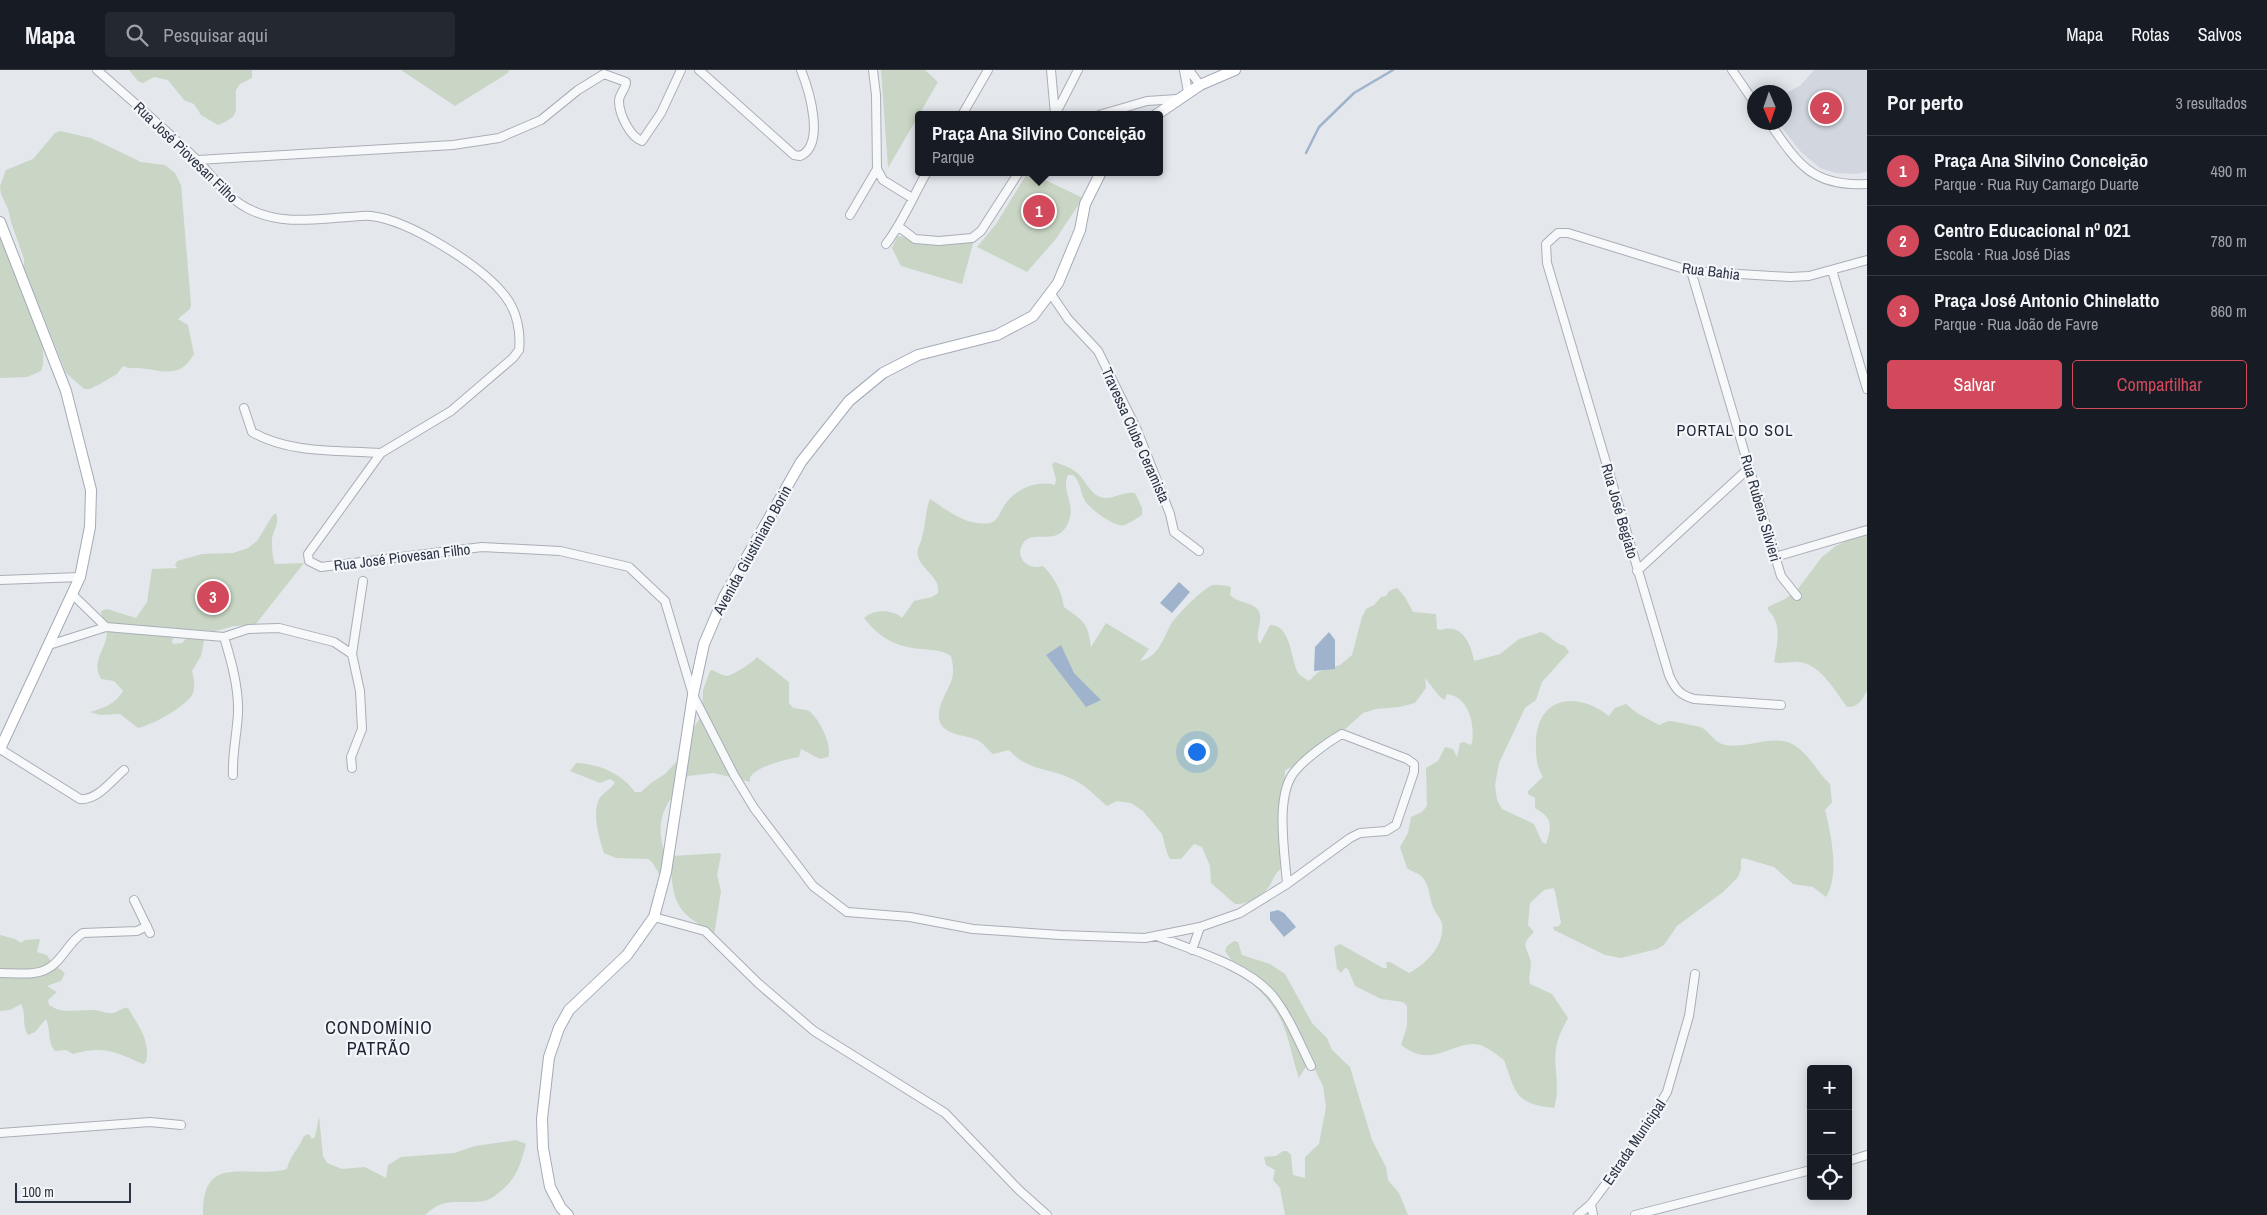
<!DOCTYPE html>
<html lang="pt">
<head>
<meta charset="utf-8">
<style>
  body { margin:0; font-family:"Archivo Narrow",sans-serif; background:#242831; color:#f1f3f6 }
  .controls { position:absolute; right:15px; bottom:15px; display:grid; overflow:hidden; border-radius:5px; box-shadow:0 2px 12px #0003 }
  .controls button { width:45px; height:45px; display:grid; place-items:center; padding:0; border:0; border-bottom:1px solid #363941; background:#171b24; color:#f1f3f6; font:25px sans-serif }
  .compass { position:absolute; left:1747px; top:15px; width:45px; height:45px; border-radius:50%; background:#171b24; box-shadow:0 2px 12px #0003; rotate:178deg }
  .scale { position:absolute; left:15px; bottom:12px; width:116px; box-sizing:border-box; padding-left:5px; border:2px solid #2b3445; border-top:0; font-size:14px; line-height:18px; white-space:nowrap; color:#2b3445; -webkit-text-stroke:4px #f4f6f9; paint-order:stroke }
  .you { position:absolute; left:1196px; top:681px; width:18px; height:18px; margin:-12px; border:4px solid #fff; border-radius:50%; background:#1a73e8; box-shadow:0 0 0 8px #1a73e833 }
  .badge { display:grid; place-items:center; width:32px; height:32px; border-radius:50%; background:#d1495b; color:#fff; font-size:16px; font-weight:700 }
  .pin { position:absolute; translate:-50% -50%; border:2px solid #fff; box-shadow:0 1px 5px #0006 }
  .popup { position:absolute; left:915px; top:41px; width:248px; height:65px; box-sizing:border-box; display:grid; place-content:center; border-radius:5px; background:#171b24; filter:drop-shadow(0 1px 4px #0005); font-size:16px; white-space:nowrap; color:#9ea1a6 }
  .popup b { font-size:19px; color:#f1f3f6 }
  .popup::after { content:''; position:absolute; left:50%; top:100%; margin-left:-10px; border:10px solid transparent; border-top-color:#171b24 }
  .list { margin:0; padding:0; list-style:none }
  h2 { display:flex; justify-content:space-between; align-items:center; height:65px; margin:0; padding:0 20px; font-size:21px }
  h2 small { font-size:16px; font-weight:400; color:#9ea1a6 }
  .list li { display:grid; grid-template-columns:32px 1fr auto; gap:15px; align-items:center; box-sizing:border-box; height:70px; padding:0 20px; border-top:1px solid #363941 }
  .list b { display:block; font-size:19px; white-space:nowrap }
  .list p { margin:0; font-size:16px; white-space:nowrap; color:#9ea1a6 }
  .list em { font-size:16px; font-style:normal; color:#9ea1a6 }
  .actions { display:flex; gap:10px; padding:15px 20px }
  .actions a { flex:1; padding:11px 0; border:1px solid #d1495b; border-radius:5px; text-align:center; font-size:18px; color:#d1495b }
  .actions .main { background:#d1495b; color:#fff }
  .icon { flex:none; width:28px; height:28px; fill:none; stroke:currentColor; stroke-width:2; stroke-linecap:round; stroke-linejoin:round }
  .map { position:relative; flex:none; width:1867px; height:1145px; overflow:hidden }
  header { display:flex; align-items:center; gap:30px; box-sizing:border-box; height:70px; padding:0 25px; background:#171b24; border-bottom:1px solid #363941 }
  header strong { font-size:24px }
  nav { display:flex; gap:28px; margin-inline-start:auto; font-size:18px }
  .search { width:350px; height:45px; background:#242831; display:flex; align-items:center; gap:12px; box-sizing:border-box; padding:0 18px; border-radius:5px; color:#9ea1a6; font-size:19px }
  main { display:flex }
  aside { flex:1; background:#171b24 }
  .map>svg:first-child { display:block }
  .built { fill:#d2d6de }
  .green { fill:#c9d6c5 }
  .water { fill:#9fb4cc }
  .lines { fill:none; stroke-linecap:round; stroke-linejoin:round }
  .stream { stroke:#9fb4cc; stroke-width:2.5 }
  .minor-casing { stroke:#a9aeb7; stroke-width:10 }
  .major-casing { stroke:#a3abb8; stroke-width:12 }
  .minor { stroke:#f7f8fa; stroke-width:8 }
  .major { stroke:#fff; stroke-width:10 }
  .labels { text-anchor:middle; dominant-baseline:central; stroke-width:4.5; stroke-linejoin:round; paint-order:stroke }
  .street-label { font-size:15px; fill:#2b3445; stroke:#f4f6f9 }
  .neighbourhood-label { font-size:16px; letter-spacing:1px; fill:#1d2536; stroke:#f4f6f9 }
  .quarter-label { font-size:18px; letter-spacing:1px; fill:#1d2536; stroke:#f4f6f9 }
</style>
</head>
<body>
<header>
<strong>Mapa</strong>
<div class="search"><svg class="icon" aria-label="search" viewBox="0 0 24 24"><circle cx="10" cy="10" r="6"/><path d="M15 15l6 6"/></svg>Pesquisar aqui</div>
<nav><a>Mapa</a><a>Rotas</a><a>Salvos</a></nav>
</header>
<main>
<div class="map">
<svg width="1867" height="1145" viewBox="0 0 1867 1145">
  <rect width="100%" height="100%" fill="#e4e7ec"/>
  <path class="built" d="M1814,0H1867V102L1855,104L1836,103L1820,98L1802,83L1778,53L1784,52L1785,24L1801,15Z"/>
  <path class="green" d="M129,0H252V8L240,14L236,20C234,40 243,45 218,55L201,45L194,34L184,30L168,10L154,7L143,13L138,11Z
    M401,0H509L508,3L455,36Z
    M881,0H925L938,12L888,98Z
    M60,61L91,68L141,92L165,95L175,103L181,115L191,235L190,239L178,249L188,255L194,284C179,310 163,300 138,298C132,298 129,299 123,296L117,304L100,314L90,319H84L66,303L40,238L30,218C31,244 50,279 41,301L27,307L0,308V153L20,195H24V189L11,152L8,139L1,124L0,116L6,100L33,89L55,63Z
    M1028,102L1083,128L1055,170L1027,202L977,177L996,154Z
    M900,166C926,175 948,174 974,170L962,214L901,196L892,178L897,167Z
    M1055,392C1062,395 1070,397 1076,402C1085,408 1089,423 1100,427C1111,431 1123,421 1135,423L1142,438V445C1137,448 1130,453 1125,455C1115,458 1090,439 1085,431C1080,422 1081,412 1073,405H1068C1060,422 1079,435 1066,457C1055,475 1033,460 1024,472C1014,485 1025,501 1043,496C1055,508 1061,520 1064,537C1083,551 1088,552 1091,577L1106,553L1149,579L1140,591C1158,587 1163,569 1171,554C1177,545 1203,518 1213,515C1218,514 1224,516 1229,516L1231,518L1230,525C1237,533 1251,531 1258,540C1265,550 1253,564 1260,574L1270,555C1290,554 1291,587 1297,601C1298,605 1305,608 1309,611L1318,602L1340,595L1352,585L1362,547L1366,539L1374,535L1381,527L1386,526L1389,521L1397,518L1405,527L1413,542L1436,544L1437,559L1441,560C1462,553 1471,574 1474,591L1500,584L1519,569L1541,562C1551,566 1555,574 1565,576L1569,582L1542,612L1536,630L1525,638L1499,693L1495,715L1497,730L1502,739L1534,754L1542,772L1546,774C1552,756 1553,748 1535,738V728L1528,724V721L1543,707C1537,697 1536,689 1536,678C1534,628 1574,619 1609,646L1615,638L1626,634L1637,643L1659,655C1662,654 1666,651 1670,651C1672,651 1697,656 1700,657C1709,660 1714,673 1725,675C1746,679 1769,665 1790,673C1808,681 1816,701 1830,714L1832,732L1825,740C1831,764 1840,805 1826,827L1813,817L1793,814L1774,797L1743,788L1741,789V799L1738,807L1723,822L1677,856L1664,875L1657,879L1621,888L1605,885L1554,860L1553,857L1559,856L1561,853L1555,821L1553,818L1544,820L1530,833L1528,855L1534,862C1518,877 1529,877 1531,894C1531,901 1528,906 1530,914L1552,924L1568,948C1563,957 1558,967 1556,978C1553,998 1561,1017 1554,1038C1515,1034 1516,1023 1504,990C1497,985 1489,978 1480,975C1455,968 1434,1001 1401,975L1407,956V936L1403,932L1381,929L1355,916L1348,899L1345,898L1341,903L1337,899L1334,877L1340,874L1383,898H1387L1386,892H1390L1409,903C1426,894 1445,875 1442,854C1441,848 1435,843 1433,837C1429,827 1430,817 1423,808C1420,803 1411,802 1407,798L1400,777L1408,763L1411,747L1422,742L1427,736L1426,698L1438,691L1445,677L1453,679L1457,687L1460,673L1464,672L1470,675L1472,673C1475,654 1469,627 1447,624L1445,630L1440,627L1425,608L1426,618L1415,633L1399,637L1376,639L1363,643L1322,680L1303,687L1294,696L1285,700L1282,798C1275,803 1274,808 1270,815C1264,826 1248,835 1235,834L1211,813L1210,796L1202,777L1194,774L1181,789H1170L1167,783L1162,764L1143,741L1131,733L1117,731L1107,736C1097,728 1088,717 1076,711C1051,697 1030,703 1009,680L993,684C988,680 984,674 979,671C968,665 951,666 943,657C931,643 948,622 952,609C954,602 953,594 951,586C942,580 933,580 921,579C897,577 879,568 864,548C873,539 893,539 902,548L914,531L932,527L938,523C941,507 921,500 918,486C916,479 921,474 922,467C926,454 925,441 930,429C947,440 967,457 990,453C998,451 1000,442 1004,436C1015,419 1036,410 1055,415L1056,410L1052,394Z
    M276,443C280,453 273,460 272,469C272,477 272,486 275,494L304,493L255,555L234,556L215,561L181,559L177,560L172,571L173,574L182,573L189,566L200,565L204,571L201,586L192,601C194,609 196,618 192,625C185,637 152,655 138,658L120,644L100,645L90,642C104,638 115,634 123,621L114,611L101,609C90,590 108,578 107,560C107,552 101,548 101,541L107,539L136,548L147,532L152,499L177,498L175,495L177,491L202,484L233,483L248,478L257,471L273,445Z
    M1867,461V621C1861,631 1859,637 1847,637C1835,621 1820,593 1798,592C1790,591 1781,595 1774,592C1777,574 1783,554 1768,540V537L1785,529L1797,520L1822,487L1836,476Z
    M757,587L789,612V633L793,638C798,639 804,639 809,641C819,648 833,676 828,687L820,689L801,679L799,687C784,690 760,695 750,707V712L714,703L688,706C669,732 655,742 663,778L672,786L720,783L721,785L717,805L721,821L714,865C683,843 674,841 671,801L662,809L652,792L648,789L616,788L604,783C599,768 592,745 599,729C603,722 612,719 615,712L610,709L600,713L570,701L576,693C599,694 621,703 635,722H641L651,713L665,704L681,687L686,670L702,645L703,620L710,601L712,600C717,602 723,606 727,606C734,605 753,592 757,587Z
    M0,865L15,869L21,873L25,870L40,869L37,882L47,885L52,893L65,903L61,911L47,916L57,922L48,930L49,935C64,945 77,939 93,940C99,940 107,944 113,943C119,942 122,937 128,938C138,955 151,971 146,992L143,994C117,982 101,975 73,984L66,980L55,981C47,972 51,960 46,949L35,962L28,965C21,952 27,946 21,934L10,940L0,941Z
    M1234,871L1238,872L1242,885L1270,894L1285,904L1312,953L1327,968L1332,980L1350,997L1372,1070L1386,1097L1388,1110L1399,1123L1408,1145H1285L1280,1118L1273,1110L1275,1100L1266,1095L1264,1087L1276,1086L1283,1081H1287L1291,1085L1293,1105L1305,1108V1087L1319,1074L1326,1037L1323,1016L1310,990L1299,1008C1291,986 1289,961 1276,941C1262,919 1239,904 1225,881L1227,876Z
    M319,1046L323,1086L327,1093L342,1099L365,1097L386,1108L388,1095L401,1087L454,1083L475,1076L516,1070L526,1074C521,1093 517,1108 501,1121C496,1125 490,1130 484,1131C460,1135 445,1125 425,1145H203C202,1081 247,1110 287,1099C290,1086 299,1078 304,1066L309,1064L312,1069L315,1067Z"/>
  <path class="water" d="M1179,512L1190,522L1172,543L1160,533Z
    M1329,562L1335,570V599L1314,601L1315,577Z
    M1061,575L1074,603L1101,630L1086,637L1046,585Z
    M1278,840L1284,843L1296,857L1284,867L1270,850V842Z"/>
  <g class="lines">
    <path class="stream" d="M1306,83L1319,57L1354,23L1393,0"/>
    <g class="minor-casing">
      <path id="minor" d="M97,0C130,29 164,58 196,89C214,107 227,129 251,140C282,155 315,149 348,147C355,147 363,145 371,146C409,150 482,196 505,226C517,241 521,262 519,280L513,288L451,341L381,383L308,484L309,491L321,497L482,477L560,481L629,497L665,531L693,625L734,705L754,738L813,816L847,842L910,847L973,859L1060,865L1145,868L1200,857L1240,843L1287,814L1350,768L1360,763L1386,761L1396,755L1414,702V694L1407,689L1342,664C1328,672 1306,688 1296,700C1274,723 1285,784 1287,814
        M699,0L794,85L800,86C826,75 809,20 801,0
        M1051,0L1055,45
        M1184,0L1188,22
        M1189,0L1200,15
        M1732,0L1754,32
        M962,45L988,0
        M1055,45L1078,0
        M1099,45L1147,31L1177,29
        M1769,52C1798,94 1812,117 1867,114
        M198,90L453,75L499,68L541,50L578,20L604,4L626,12C626,19 619,24 619,31C619,44 630,67 642,71L661,43L681,0
        M877,99L883,110L912,128
        M850,145L877,99L876,25L873,0
        M899,157L915,169L939,171L972,168L981,161L1019,102
        M886,174C903,152 913,126 927,102
        M1832,200L1867,319
        M1691,201L1781,506L1797,526
        M1051,224L1068,249L1098,281L1137,360L1170,444L1174,462L1199,481
        M244,338L252,362C290,384 339,380 381,383
        M1775,487L1867,460
        M1637,501L1749,398
        M0,510L80,507
        M73,525L106,557
        M224,567C231,590 239,618 238,643C237,664 232,684 233,705
        M49,575L106,557L224,567L248,559L279,558L334,572L352,584
        M1781,635L1694,629C1680,625 1675,619 1669,605L1547,193L1546,174L1558,163H1568L1691,201L1790,207L1809,206L1867,190
        M0,679L80,729C97,731 112,710 124,700
        M352,698L351,687L362,659L360,621L352,584L363,511
        M134,830L150,863
        M654,847L705,861L759,914L814,961L945,1043L1019,1120L1047,1145
        M1157,866C1194,881 1246,895 1272,925C1289,946 1299,972 1311,996
        M1192,880L1200,857
        M0,903C14,903 35,906 47,899C62,892 68,872 83,863L137,861L147,856
        M0,1063L150,1052L181,1055
        M1848,1091L1867,1085
        M1591,1134L1593,1145
        M1578,1145L1591,1134L1637,1072L1667,1022L1689,946L1695,904
        M1635,1145L1811,1100"/>
    </g>
    <g class="major-casing">
      <path id="major" d="M1156,45L1200,15L1235,0
        M0,152L66,321L91,420L90,457L80,507L0,679
        M568,1145L561,1138L550,1117L543,1078L542,1049L549,987L559,958L569,940L627,885L654,847L666,802L693,625L704,574L724,527L801,392L849,331L883,303L918,285L997,265L1033,246L1058,213L1080,160L1085,134L1101,102"/>
    </g>
    <use href="#minor" class="minor"/>
    <use href="#major" class="major"/>
  </g>
  <g class="labels">
    <g class="street-label">
      <text transform="translate(186 82) rotate(44)">Rua José Piovesan Filho</text>
      <text transform="translate(1711 201) rotate(7)">Rua Bahia</text>
      <text transform="translate(1136 365) rotate(66)">Travessa Clube Ceramista</text>
      <text transform="translate(1761 438) rotate(74)">Rua Rubens Silvieri</text>
      <text transform="translate(1620 441) rotate(74)">Rua José Begiato</text>
      <text transform="translate(752 480) rotate(-61)">Avenida Giustiniano Borin</text>
      <text transform="translate(402 487) rotate(-7)">Rua José Piovesan Filho</text>
      <text transform="translate(1634 1072) rotate(-56)">Estrada Municipal</text>
    </g>
    <g class="neighbourhood-label">
      <text x="1735" y="360">PORTAL DO SOL</text>
    </g>
    <g class="quarter-label">
      <text x="379" y="957">CONDOMÍNIO<tspan x="379" dy="21">PATRÃO</tspan></text>
    </g>
  </g>
</svg>
<div class="controls">
<button>+</button>
<button>−</button>
<button><svg class="icon" aria-label="locate" viewBox="0 0 24 24"><circle cx="12" cy="12" r="6"/><path d="M12 2v4M12 18v4M2 12h4M18 12h4"/></svg></button>
</div>
<svg class="compass" viewBox="-18 -18 36 36"><path d="M0-13l5 13h-10z" fill="#e53935"/><path d="M0 13l5-13h-10z" fill="#9ea1a6"/></svg>
<div class="scale">100 m</div>
<div class="you"></div>
<div class="pin badge" style="left:1039px;top:141px">1</div>
<div class="popup"><b>Praça Ana Silvino Conceição</b>Parque</div>
<div class="pin badge" style="left:1826px;top:38px">2</div>
<div class="pin badge" style="left:213px;top:527px">3</div>
</div>
<aside>
<h2>Por perto<small>3 resultados</small></h2>
<ul class="list">
<li><span class="badge">1</span><div><b>Praça Ana Silvino Conceição</b><p>Parque · Rua Ruy Camargo Duarte</p></div><em>490 m</em></li>
<li><span class="badge">2</span><div><b>Centro Educacional nº 021</b><p>Escola · Rua José Dias</p></div><em>780 m</em></li>
<li><span class="badge">3</span><div><b>Praça José Antonio Chinelatto</b><p>Parque · Rua João de Favre</p></div><em>860 m</em></li>
</ul>
<div class="actions"><a class="main">Salvar</a><a>Compartilhar</a></div>
</aside>
</main>
</body>
</html>
